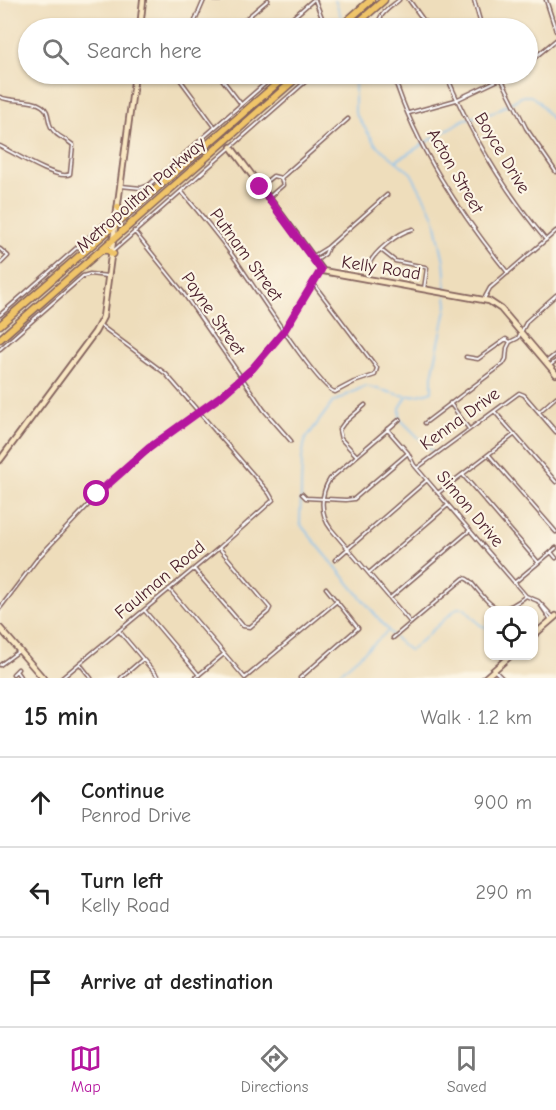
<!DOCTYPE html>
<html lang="en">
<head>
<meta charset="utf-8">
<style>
  body { margin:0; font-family:"Comic Neue",sans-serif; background:#f6f6f6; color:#222 }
  .controls { position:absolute; right:18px; bottom:18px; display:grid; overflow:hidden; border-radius:12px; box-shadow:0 2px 4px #0004 }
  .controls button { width:54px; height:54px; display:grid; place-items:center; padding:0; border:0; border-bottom:2px solid #e0e0e0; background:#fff; color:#222; font:30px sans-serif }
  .stop { position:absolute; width:18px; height:18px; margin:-14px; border:4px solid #b5179e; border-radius:50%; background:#fff }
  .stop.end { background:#b5179e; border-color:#fff; box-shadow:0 2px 6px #0008 }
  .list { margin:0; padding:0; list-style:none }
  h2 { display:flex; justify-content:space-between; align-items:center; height:78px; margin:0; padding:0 24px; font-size:26px }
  h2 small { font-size:20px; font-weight:400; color:#767676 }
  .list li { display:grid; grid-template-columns:39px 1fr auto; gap:18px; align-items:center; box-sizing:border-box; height:90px; padding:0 24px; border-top:2px solid #e0e0e0 }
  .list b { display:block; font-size:22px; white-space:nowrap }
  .list p { margin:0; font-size:20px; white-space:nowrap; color:#767676 }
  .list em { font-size:20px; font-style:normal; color:#767676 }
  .icon { flex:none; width:33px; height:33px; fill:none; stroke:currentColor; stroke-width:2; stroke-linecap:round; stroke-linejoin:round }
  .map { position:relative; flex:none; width:556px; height:678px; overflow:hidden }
  .search { position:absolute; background:#fff; box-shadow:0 2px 4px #0004; left:18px; right:18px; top:18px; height:66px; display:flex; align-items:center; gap:15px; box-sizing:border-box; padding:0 21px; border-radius:33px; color:#767676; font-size:22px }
  .sheet { height:348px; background:#fff }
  nav { display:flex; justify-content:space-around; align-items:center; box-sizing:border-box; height:84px; border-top:2px solid #e0e0e0; background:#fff; font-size:16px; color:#767676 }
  nav a { display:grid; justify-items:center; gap:3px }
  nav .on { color:#b5179e }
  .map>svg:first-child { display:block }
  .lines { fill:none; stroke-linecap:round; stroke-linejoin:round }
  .stream { stroke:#7ebff3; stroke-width:1.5 }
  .street-casing { stroke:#83625d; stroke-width:5 }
  .secondary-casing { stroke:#83625d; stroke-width:8 }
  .primary-casing { stroke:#83625d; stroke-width:9 }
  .street { stroke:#fff; stroke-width:2 }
  .secondary { stroke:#f9e7c3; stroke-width:4.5 }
  .primary { stroke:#efc469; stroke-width:6 }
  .route { stroke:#b5179e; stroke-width:8 }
  .labels { text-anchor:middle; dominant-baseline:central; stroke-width:4.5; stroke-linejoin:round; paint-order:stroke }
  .street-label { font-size:18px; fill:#4a1f2b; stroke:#fcf5e5 }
</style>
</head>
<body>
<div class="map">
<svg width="556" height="678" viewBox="0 0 556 678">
  <rect width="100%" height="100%" fill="#fcf5e5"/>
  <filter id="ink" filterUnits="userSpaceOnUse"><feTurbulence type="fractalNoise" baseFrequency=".0167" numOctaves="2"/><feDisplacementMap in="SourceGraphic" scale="12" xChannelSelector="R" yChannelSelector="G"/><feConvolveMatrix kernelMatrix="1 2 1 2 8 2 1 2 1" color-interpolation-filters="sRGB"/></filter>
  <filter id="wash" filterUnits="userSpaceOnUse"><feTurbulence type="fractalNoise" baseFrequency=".008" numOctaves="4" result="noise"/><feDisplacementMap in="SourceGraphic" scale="24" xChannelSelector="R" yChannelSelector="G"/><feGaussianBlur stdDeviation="1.35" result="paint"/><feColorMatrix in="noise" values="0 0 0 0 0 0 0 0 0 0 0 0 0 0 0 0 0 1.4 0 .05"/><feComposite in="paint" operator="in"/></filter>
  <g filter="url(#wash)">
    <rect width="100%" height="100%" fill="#edb"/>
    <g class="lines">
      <path class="stream" d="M335,0L343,22
        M355,74V113L376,145L411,173L434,216L444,261L446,291
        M397,160L465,119L492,113L523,96H531L538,101L556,125
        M406,398L400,408V419L434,453
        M393,636L300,524L302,458L305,440L333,402L365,386C392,391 404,402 432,391V376L447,305L446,296
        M395,638L409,650L412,649L457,608H464L480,625L488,628
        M334,678L387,632"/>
    </g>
  </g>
  <g filter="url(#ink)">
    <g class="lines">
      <g class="street-casing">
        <path id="street" d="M215,0H220
          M315,0L326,28
          M409,0L429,28
          M474,0L482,28
          M546,0L556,31
          M192,28L204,0
          M235,28L268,0
          M281,28L313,0
          M379,28C376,15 390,8 399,0
          M528,63L556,40
          M176,74L215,127
          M218,74L241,104
          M393,74C416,148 460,213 508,273
          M446,74C471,135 503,189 546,240
          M499,74L526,128L556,172
          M223,80L230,74
          M0,97C13,103 31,98 42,106C50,111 47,120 51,127C56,137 65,138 73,145L70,174C58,181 14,153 0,146
          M409,113L456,100L511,74
          M281,178L348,119
          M262,185L273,176L281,178L283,185L268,198
          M121,186L141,188L149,185L276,74
          M181,191C199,212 217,234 233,256C249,278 318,388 335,392L354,382L375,375L377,368L313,283
          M134,231L182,291L264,410L291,441
          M328,247L387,195
          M0,249L8,256L0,264
          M381,250L395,261L425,267L427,268L424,289
          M113,251L314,74
          M312,257L328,247L325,254L317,260
          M368,267C372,253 399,232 413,229
          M484,299L490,288L556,231
          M0,315L105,223
          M0,349L83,276L90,274L107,276
          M466,357L478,359L506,339L510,342
          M547,361L556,354
          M549,366L556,361
          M450,403L469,429
          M495,412L556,482
          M539,412L556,397
          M400,419L330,479C320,494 320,515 331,529L411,623
          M425,423L503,364L506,359L507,348L510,342L518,338L527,321L556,295
          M387,429L408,453L414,465L526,596L538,601
          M356,455L341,439L339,430L344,423L365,405
          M489,455L556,532
          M417,468L519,393L524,395L556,432
          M463,475L538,562
          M438,493L515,434
          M302,494L306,498L346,500L354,499L408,453
          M551,552L556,558
          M335,560L427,480
          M194,569L243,626L250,627L268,612L270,608L220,549
          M369,573L448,505
          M514,583L556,548
          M169,589L245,678
          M390,598L470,530
          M0,608L38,558L109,483L149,448L221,396L253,367L284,331L321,270
          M145,611L199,675
          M551,620L538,601L554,618
          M120,632L159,678
          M393,638L464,578C469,579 471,582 475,587C494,610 500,617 526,596
          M80,664L91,678
          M0,665L19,651
          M494,670L502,678
          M16,671L21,678
          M13,674L18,669
          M62,678L219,548L273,500L269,493L166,374L100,325
          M121,678L143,659
          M195,678L224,654
          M245,678L337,601
          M300,678L358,628L326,588"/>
      </g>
      <g class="secondary-casing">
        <path id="secondary" d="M140,28L143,0
          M231,147L323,271L489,301L501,309L556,374
          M0,460L95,332L103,317L135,74
          M0,628L43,678
          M534,635L556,616
          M485,678L510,656"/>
      </g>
      <g class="primary-casing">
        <path id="primary" d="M339,28L371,0
          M352,28L384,0
          M118,207L122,211H129
          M102,250H108L113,254
          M0,325L288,74
          M0,339L301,74"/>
      </g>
      <use href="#street" class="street"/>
      <use href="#secondary" class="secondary"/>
      <use href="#primary" class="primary"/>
    </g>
  </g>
  <g class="lines" filter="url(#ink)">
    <path class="route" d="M97,494L149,448L221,396L253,368L284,331L321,270L260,187"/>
  </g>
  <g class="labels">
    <g class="street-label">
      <text transform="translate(502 153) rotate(59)">Boyce Drive</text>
      <text transform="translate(455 171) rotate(60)">Acton Street</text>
      <text transform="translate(141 195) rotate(-41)">Metropolitan Parkway</text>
      <text transform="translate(246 255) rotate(54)">Putnam Street</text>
      <text transform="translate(381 268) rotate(9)">Kelly Road</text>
      <text transform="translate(213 314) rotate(55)">Payne Street</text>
      <text transform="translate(460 419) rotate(-36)">Kenna Drive</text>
      <text transform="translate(470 509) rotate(50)">Simon Drive</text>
      <text transform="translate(160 580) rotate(-40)">Faulman Road</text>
    </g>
  </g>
</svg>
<div class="controls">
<button><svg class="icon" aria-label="locate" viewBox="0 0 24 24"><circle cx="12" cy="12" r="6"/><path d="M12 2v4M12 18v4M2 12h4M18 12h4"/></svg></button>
</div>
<div class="stop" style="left:97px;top:494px"></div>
<div class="stop end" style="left:260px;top:187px"></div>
<div class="search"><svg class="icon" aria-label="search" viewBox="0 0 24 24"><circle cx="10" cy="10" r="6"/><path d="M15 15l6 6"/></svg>Search here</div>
</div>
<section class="sheet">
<h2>15 min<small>Walk · 1.2 km</small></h2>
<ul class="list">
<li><svg class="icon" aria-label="ahead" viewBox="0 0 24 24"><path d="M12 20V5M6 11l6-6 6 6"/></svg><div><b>Continue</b><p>Penrod Drive</p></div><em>900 m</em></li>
<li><svg class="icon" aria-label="left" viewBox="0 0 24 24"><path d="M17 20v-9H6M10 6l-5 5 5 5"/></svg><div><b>Turn left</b><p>Kelly Road</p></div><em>290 m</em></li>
<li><svg class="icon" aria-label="arrive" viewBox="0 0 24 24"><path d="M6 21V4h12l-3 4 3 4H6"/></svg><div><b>Arrive at destination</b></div></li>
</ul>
</section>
<nav>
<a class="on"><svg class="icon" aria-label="map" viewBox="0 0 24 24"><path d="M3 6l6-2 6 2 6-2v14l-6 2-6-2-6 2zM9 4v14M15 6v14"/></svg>Map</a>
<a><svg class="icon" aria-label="directions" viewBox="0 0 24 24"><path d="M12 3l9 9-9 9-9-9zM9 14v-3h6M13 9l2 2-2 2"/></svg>Directions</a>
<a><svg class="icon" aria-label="saved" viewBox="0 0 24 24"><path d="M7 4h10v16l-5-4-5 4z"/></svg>Saved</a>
</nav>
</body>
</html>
